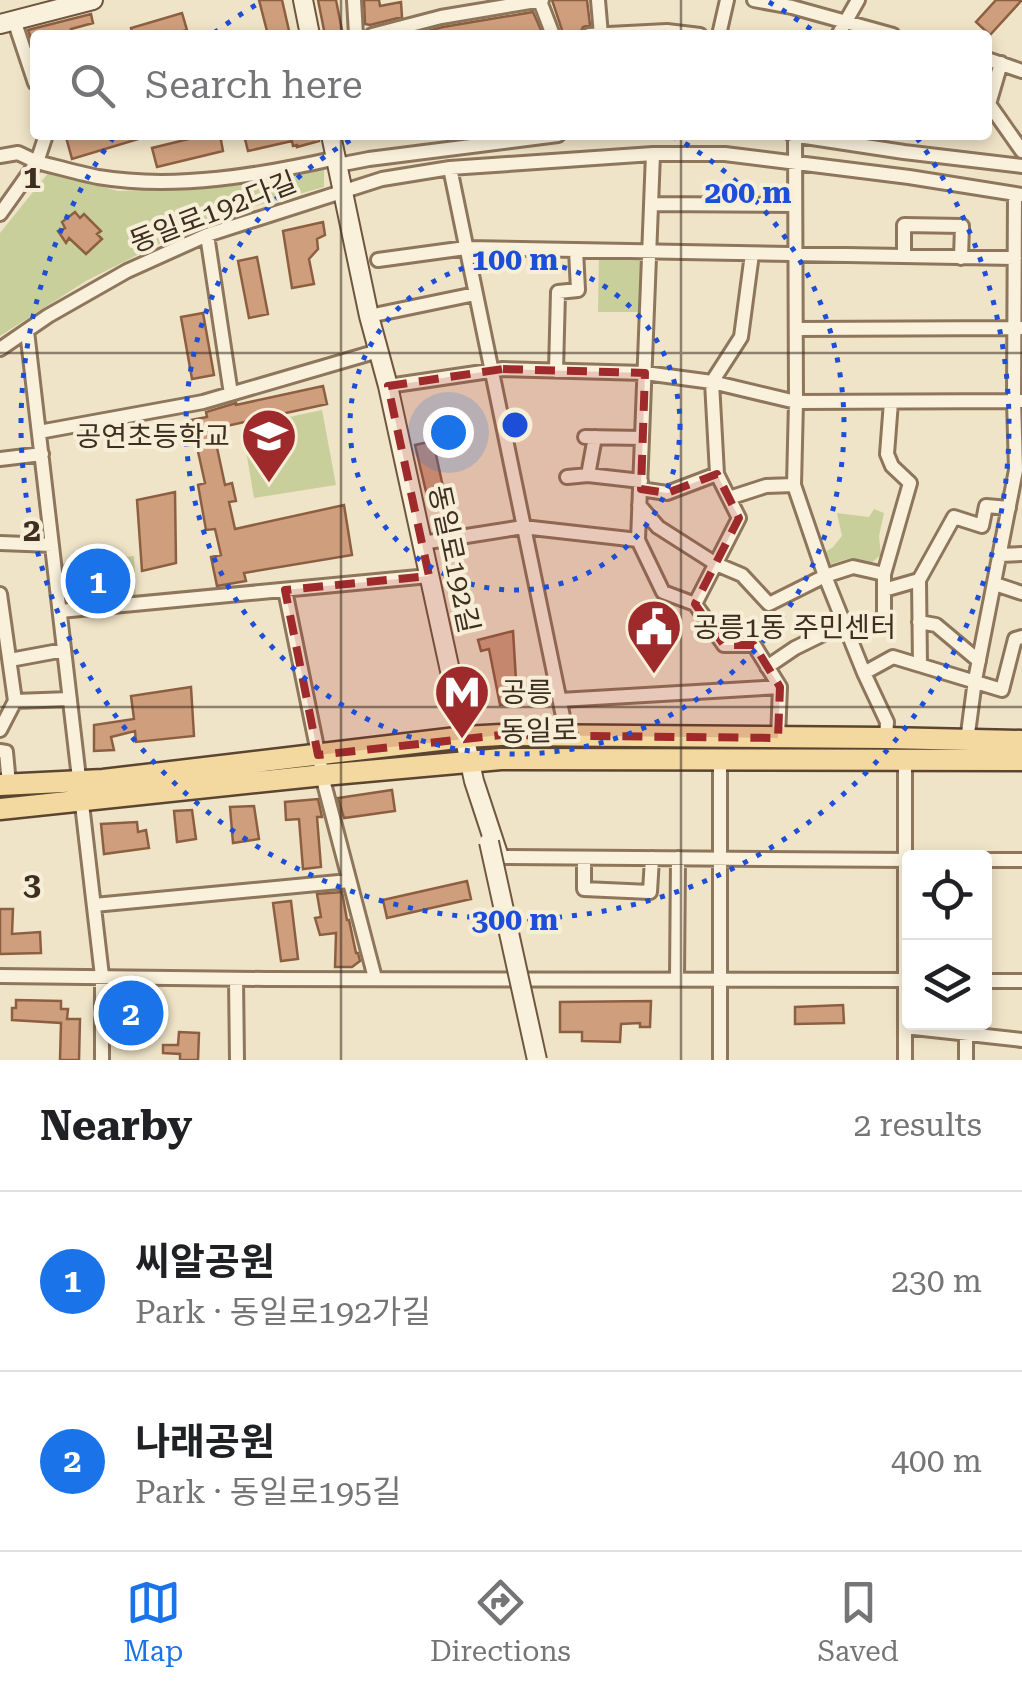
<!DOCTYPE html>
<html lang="en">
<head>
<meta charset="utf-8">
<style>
  body { margin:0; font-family:"Roboto Serif","Noto Sans KR",serif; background:#f6f6f6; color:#202124 }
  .controls { position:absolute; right:30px; bottom:30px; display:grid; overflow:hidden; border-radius:10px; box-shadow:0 5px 15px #0003 }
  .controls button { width:90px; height:90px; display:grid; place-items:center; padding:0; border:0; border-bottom:2px solid #e0e0e0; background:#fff; color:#202124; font:50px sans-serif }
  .you { position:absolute; left:448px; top:432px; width:35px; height:35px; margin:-25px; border:8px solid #fff; border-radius:50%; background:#1a73e8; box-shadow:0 0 0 15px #1a73e833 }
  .badge { display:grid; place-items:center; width:65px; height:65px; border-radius:50%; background:#1a73e8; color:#fff; font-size:32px; font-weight:700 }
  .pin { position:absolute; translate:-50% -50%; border:5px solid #fff; box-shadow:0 2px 10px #0006 }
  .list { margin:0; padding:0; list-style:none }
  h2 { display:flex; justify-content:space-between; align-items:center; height:130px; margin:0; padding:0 40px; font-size:42px }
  h2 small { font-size:32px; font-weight:400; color:#757577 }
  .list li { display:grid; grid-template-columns:65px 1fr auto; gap:30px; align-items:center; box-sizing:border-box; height:180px; padding:0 40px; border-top:2px solid #e0e0e0 }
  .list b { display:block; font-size:38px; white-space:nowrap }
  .list p { margin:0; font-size:32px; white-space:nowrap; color:#757577 }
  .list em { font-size:32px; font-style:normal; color:#757577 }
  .icon { flex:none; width:55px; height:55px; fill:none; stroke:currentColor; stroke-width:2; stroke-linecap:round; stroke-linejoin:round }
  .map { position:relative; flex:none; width:1022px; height:1060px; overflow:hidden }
  .search { position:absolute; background:#fff; box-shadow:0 5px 15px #0003; left:30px; right:30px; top:30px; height:110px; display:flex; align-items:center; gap:25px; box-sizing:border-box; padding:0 35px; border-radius:10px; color:#757577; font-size:38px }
  .sheet { height:490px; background:#fff }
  nav { display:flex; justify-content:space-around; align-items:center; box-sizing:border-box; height:140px; border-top:2px solid #e0e0e0; background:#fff; font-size:28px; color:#757577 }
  nav a { display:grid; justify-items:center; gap:5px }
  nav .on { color:#1a73e8 }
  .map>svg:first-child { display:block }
  .green { fill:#c9cf9b }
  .building { fill:#cf9f7d; stroke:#8d5f41; stroke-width:2.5 }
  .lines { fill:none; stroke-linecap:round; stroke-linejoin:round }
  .street-casing { stroke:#8d765c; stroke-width:18 }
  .secondary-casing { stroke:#6f573f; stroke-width:22 }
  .primary-casing { stroke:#5b4430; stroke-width:25 }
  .street { stroke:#faf1dc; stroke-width:12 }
  .secondary { stroke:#faf1dc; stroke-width:18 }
  .primary { stroke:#f3d9a0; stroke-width:20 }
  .secondary-bridge-casing { stroke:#6f573f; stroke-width:22; stroke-linecap:butt }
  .secondary-bridge { stroke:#faf1dc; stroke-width:18 }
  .marked { fill:#9e2a2b; fill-opacity:0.2; stroke:#9e2a2b; stroke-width:8; stroke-dasharray:20 12; stroke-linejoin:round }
  .grid { fill:none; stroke:#3d2e20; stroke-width:2.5; stroke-opacity:0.55 }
  .ring { fill:none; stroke:#1d4ed8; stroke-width:5; stroke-dasharray:5 10 }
  .labels { text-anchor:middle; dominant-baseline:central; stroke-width:8; stroke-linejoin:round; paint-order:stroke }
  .street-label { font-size:28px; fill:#3d2e20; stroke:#f7eed8 }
  .poi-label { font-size:28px; fill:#3d2e20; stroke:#f7eed8; text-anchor:start }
  .grid-label { font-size:32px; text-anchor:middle; font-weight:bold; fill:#3d2e20; stroke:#f7eed8; stroke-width:8; stroke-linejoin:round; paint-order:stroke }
  .centre { fill:#1d4ed8; stroke:#f7eed8; stroke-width:5 }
  .ring-label { font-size:30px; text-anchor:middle; font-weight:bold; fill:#1d4ed8; stroke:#f7eed8; stroke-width:8; stroke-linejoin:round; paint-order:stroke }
</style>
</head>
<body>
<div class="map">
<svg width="1022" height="1060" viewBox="0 0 1022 1060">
  <rect width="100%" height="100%" fill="#f0e4c8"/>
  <path class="green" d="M324,169V187L206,220L86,281L0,336V233L49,172L118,191L229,186Z
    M599,255L646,256L645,312H598Z
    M322,410L336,485L254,498L242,427Z
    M874,509L884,513L879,536L881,555L870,564L851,558L828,565L821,555L833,547L842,536L837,513L869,517Z
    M134,556L136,601L81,606L64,597L60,564Z
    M109,991L153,992L154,1036L109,1034Z"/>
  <path class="building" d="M259,0H282L290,35H268Z
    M318,0H336L343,35H325Z
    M364,0H379L380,6L401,2L402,17L370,25L365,24Z
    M552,0H587L590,25L583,27L580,33H563Z
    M996,0H1022L990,35L976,22Z
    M533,12L541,30L522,35H511L510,33L499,35H412L443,27Z
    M182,13L187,30L170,35H133L131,28Z
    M91,14L93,23L71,29L70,35H35V51L28,30Z
    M73,135H144L145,137L72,159L66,137Z
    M205,135H220L223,151L157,167L152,148Z
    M244,135H319V141L297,147V145L293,146L292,141L248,151Z
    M75,212L80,218L84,214L101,231L97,234L102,239L86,254L69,238L66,243L58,231L65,228L62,222Z
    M323,222L325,235L317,239L318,249L309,259L314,284L292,288L283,231Z
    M257,257L268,314L249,318L238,261Z
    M203,313L214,375L192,379L181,317Z
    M323,386L327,404L213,429L225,485L232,483L236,501L229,502L235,529L344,505L352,555L244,573L246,581L217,586L211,557L221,555L215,529L206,530L198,485L205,483L191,420L207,417L206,412L236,403V405Z
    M433,441L445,496L428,500L415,445Z
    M175,492L176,563L142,571L137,500Z
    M513,631L517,697L509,698V704L500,705L489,649L481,651L478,640Z
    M191,687L194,736L136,742L135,731L111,737L114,750L94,751V725L134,719L131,696Z
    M392,790L395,811L344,818L343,815L338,798Z
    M318,799L322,817H317L321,867L303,869L299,819L286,820L285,802Z
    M254,806L259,839L233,843L230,807Z
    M192,810L196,839L177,842L174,811Z
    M137,822L138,832L146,830L149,848L104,854L101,824Z
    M467,881L471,899L387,918L383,900Z
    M342,892L347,920H349L356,953H358L360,961L352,967H335L336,933L320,935L315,918L321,917L317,894Z
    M291,901L298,959L281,961L273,903Z
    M0,909H13L12,934L40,932L41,953L0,954Z
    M16,1000L61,1001V1009H68L67,1019H80L79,1060H60L61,1023L12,1020V1008H16Z
    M651,1001L650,1027H640V1023L621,1024L620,1042L582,1041V1032H560V1002Z
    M843,1005L844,1023L795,1024V1007Z
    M179,1032L199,1033L198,1060H180V1054L163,1053V1045H178Z"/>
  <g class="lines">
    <g class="street-casing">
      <path id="street" d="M354,0L356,35
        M598,0L601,35
        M754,0L792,7L893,35
        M540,1L553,35
        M14,20L35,83
        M372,35L441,17L542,0
        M589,35L667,31L700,35
        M719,35L727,0
        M838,35L858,0
        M987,59L1022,71
        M1001,63L989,104L1022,151
        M792,135L904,152L1022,166
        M795,136L796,402L794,485L825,576L864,673L887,722L886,738
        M653,154L638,540L663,592L695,604L739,518L717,474L712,382L741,337L752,254
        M0,156L18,153L37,162L46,135
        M338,165L369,159L558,135
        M450,168L567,736
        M651,204L795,205
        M0,214L37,162C57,167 78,173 98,177C176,190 261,175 337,158
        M207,235L231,394
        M904,256V225L962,226L961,258
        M378,260L466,248L1015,258
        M369,316L475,294
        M796,329L1022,328
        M27,331L102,976V1060
        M0,349L48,316L127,271L207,235L382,179L450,168L653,154H725L909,177L1022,195
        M556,371L558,292L578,290L576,250
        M388,386L503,369L645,373L712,382L796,402L1022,401
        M39,432L203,402L378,351
        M585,437L642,438
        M0,459L42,454
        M588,475L595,437
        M567,477L588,475L641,481
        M640,489L667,493L717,474
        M729,498L766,486L794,485
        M639,505L658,527L716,564L742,575L769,604L825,576L853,567L884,574
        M0,543L52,545
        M422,543L523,527L638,540
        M1000,555L1022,554
        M995,584L1022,593
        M285,590L325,787L375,978
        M884,590L919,580
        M0,594L15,701L0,730
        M695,604L724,645H754L780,687L778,738
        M60,611L429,576
        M919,622L936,625L979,661
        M849,633L884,618V574L910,483L892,466L887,454L891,402
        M10,660L64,650
        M920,665L919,580L954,517L982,526L986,506L1009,508
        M767,667L795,648L844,624
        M864,673L893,657L1002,690L1015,639L1022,637
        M560,700L780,687
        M15,701L70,699
        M967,741L975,680L1016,470L1014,401L1015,194
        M0,751L6,752L9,784
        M498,857L910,860
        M584,858V889L650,892L652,858
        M984,860H1022
        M94,905L349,881
        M0,976L266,979L910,980
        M236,979L237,1060
        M677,979L678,858
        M984,981H1022
        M905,1027L1022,1040
        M966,1034V1060
        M720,1060V758
        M905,1060V760"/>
    </g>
    <g class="secondary-casing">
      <path id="secondary" d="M303,0L310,35
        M0,24L93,0
        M331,135L369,316L388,386L474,781L498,854"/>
    </g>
    <g class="primary-casing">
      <path id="primary" d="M0,785L103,780L465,737L501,735L886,738L1022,741
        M0,809L323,775L501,759L1022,760"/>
    </g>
    <use href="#street" class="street"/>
    <use href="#secondary" class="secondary"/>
    <use href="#primary" class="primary"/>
    <g class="secondary-bridge-casing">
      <path id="secondary-bridge" d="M489,842L537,1060"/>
    </g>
    <use href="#secondary-bridge" class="secondary-bridge"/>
  </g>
  <path class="marked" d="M503,369L645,373L641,489L667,493L717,474L739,518L695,604L724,645H754L780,687L778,738L501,735L318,755L285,590L429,576L388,386Z"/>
  <path class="grid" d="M341,0V35M681,0V35M341,135V1060M681,135V1060M0,353H1022M0,707H1022"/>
  <g class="ring">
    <circle cx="515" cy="425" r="165"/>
    <path d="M672 136A329 329 0 1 1 358 136"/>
    <path d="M214 33A494 494 0 0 1 261 2M769 2A494 494 0 0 1 816 33M917 138A494 494 0 1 1 113 138"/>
  </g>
  <defs>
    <g id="school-pin" transform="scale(2.875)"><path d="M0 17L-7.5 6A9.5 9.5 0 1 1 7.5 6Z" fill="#9e2a2b" stroke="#f7eed8"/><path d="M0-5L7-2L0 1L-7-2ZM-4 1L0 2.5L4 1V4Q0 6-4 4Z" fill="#fff"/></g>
    <g id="civic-pin" transform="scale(2.875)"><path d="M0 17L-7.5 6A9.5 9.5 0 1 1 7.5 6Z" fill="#9e2a2b" stroke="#f7eed8"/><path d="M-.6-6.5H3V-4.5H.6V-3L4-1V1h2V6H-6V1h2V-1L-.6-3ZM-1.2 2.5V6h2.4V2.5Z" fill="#fff"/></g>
    <g id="metro-pin" transform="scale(2.875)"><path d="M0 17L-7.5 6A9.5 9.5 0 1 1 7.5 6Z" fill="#9e2a2b" stroke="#f7eed8"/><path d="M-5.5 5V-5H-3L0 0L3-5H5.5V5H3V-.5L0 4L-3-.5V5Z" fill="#fff"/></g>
  </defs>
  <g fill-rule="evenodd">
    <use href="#school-pin" x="269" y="436"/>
    <use href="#civic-pin" x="654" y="627"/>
    <use href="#metro-pin" x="462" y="692"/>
  </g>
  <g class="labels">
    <g class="street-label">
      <text transform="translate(213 212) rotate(-21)">동일로192다길</text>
      <text transform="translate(454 559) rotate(78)">동일로192길</text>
      <text transform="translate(539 731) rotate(-1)">동일로</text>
    </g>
    <g class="poi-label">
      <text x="230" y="436" text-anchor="end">공연초등학교</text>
      <text x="693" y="627">공릉1동 주민센터</text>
      <text x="501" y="692">공릉</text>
    </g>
  </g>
  <g class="grid-label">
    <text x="32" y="188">1</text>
    <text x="32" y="541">2</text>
    <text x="32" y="895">3</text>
  </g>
  <circle cx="515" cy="425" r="15" class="centre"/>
  <g class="ring-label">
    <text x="748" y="203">200 m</text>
    <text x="515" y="270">100 m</text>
    <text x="515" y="930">300 m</text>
  </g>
</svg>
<div class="controls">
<button><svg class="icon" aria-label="locate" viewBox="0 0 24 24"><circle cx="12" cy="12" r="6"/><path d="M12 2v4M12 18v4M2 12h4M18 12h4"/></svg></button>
<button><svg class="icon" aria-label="layers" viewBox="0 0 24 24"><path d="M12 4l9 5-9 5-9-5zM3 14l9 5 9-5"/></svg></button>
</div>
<div class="you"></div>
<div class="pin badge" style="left:98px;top:581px">1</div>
<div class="pin badge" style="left:131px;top:1013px">2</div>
<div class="search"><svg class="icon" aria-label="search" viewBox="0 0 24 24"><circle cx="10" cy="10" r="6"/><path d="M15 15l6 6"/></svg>Search here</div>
</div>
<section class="sheet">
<h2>Nearby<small>2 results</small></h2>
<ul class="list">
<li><span class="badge">1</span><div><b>씨알공원</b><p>Park · 동일로192가길</p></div><em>230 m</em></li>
<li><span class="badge">2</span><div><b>나래공원</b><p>Park · 동일로195길</p></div><em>400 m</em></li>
</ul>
</section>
<nav>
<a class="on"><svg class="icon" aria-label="map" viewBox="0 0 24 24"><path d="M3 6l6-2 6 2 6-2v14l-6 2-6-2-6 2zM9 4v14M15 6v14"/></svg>Map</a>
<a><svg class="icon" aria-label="directions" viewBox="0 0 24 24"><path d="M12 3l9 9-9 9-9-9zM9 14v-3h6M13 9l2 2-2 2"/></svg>Directions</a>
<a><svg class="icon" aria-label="saved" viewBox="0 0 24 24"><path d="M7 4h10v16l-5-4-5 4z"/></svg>Saved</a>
</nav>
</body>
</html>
